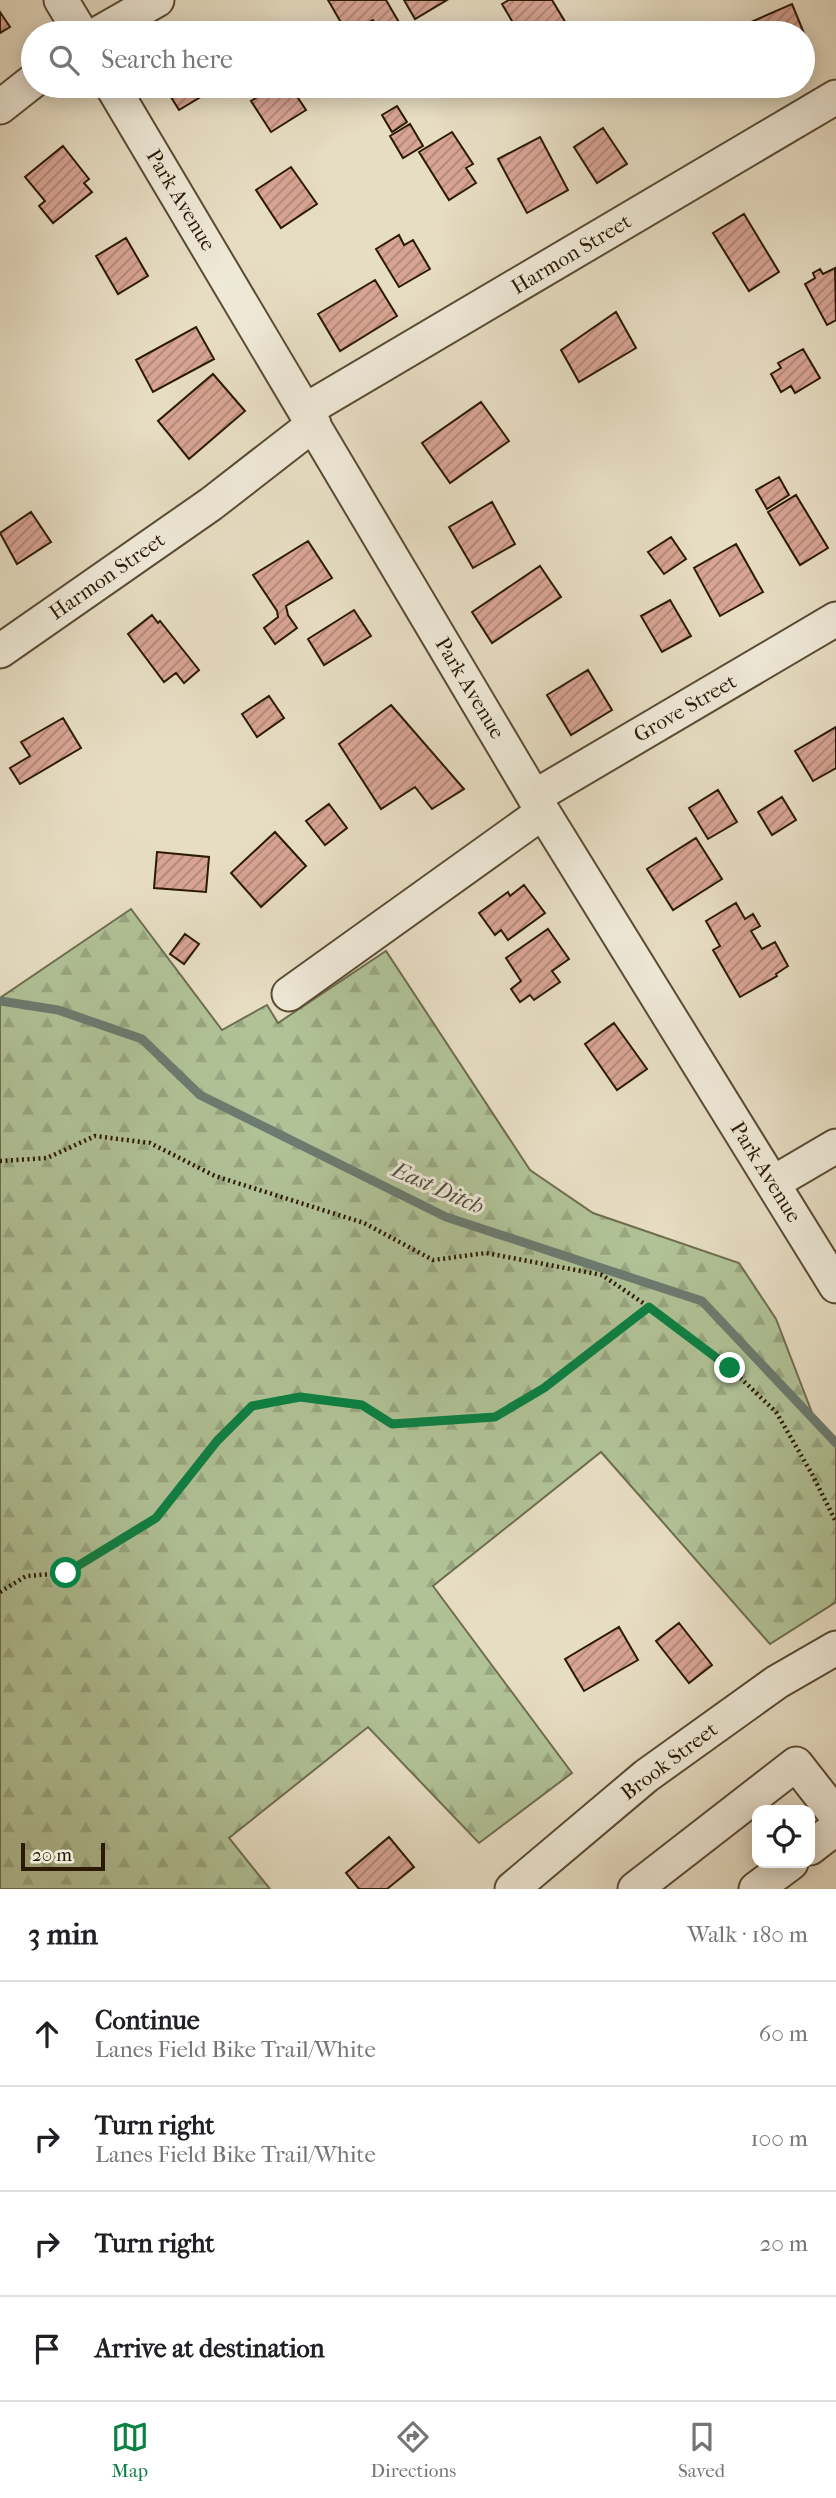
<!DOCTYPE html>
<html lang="en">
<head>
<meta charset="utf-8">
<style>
  body { margin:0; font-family:"IM FELL French Canon",serif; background:#f6f6f6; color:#202124 }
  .controls { position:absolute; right:21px; bottom:21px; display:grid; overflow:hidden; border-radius:14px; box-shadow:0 4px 18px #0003 }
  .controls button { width:63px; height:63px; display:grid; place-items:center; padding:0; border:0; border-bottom:2px solid #e0e0e0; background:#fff; color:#202124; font:35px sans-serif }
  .scale { position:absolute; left:21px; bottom:18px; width:84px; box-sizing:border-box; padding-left:7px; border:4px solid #2b1a04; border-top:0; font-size:19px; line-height:24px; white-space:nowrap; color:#2b1a04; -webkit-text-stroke:5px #efe9d8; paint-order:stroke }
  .stop { position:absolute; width:21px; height:21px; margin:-16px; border:5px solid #0b8043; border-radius:50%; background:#fff }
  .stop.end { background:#0b8043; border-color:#fff; box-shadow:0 2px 7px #0008 }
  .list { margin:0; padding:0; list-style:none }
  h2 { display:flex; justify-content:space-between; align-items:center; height:91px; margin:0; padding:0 28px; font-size:30px }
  h2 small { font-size:23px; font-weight:400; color:#757577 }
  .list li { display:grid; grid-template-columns:46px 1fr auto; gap:21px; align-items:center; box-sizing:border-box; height:105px; padding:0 28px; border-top:2px solid #e0e0e0 }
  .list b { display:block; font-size:26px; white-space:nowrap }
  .list p { margin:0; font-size:23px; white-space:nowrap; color:#757577 }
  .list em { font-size:23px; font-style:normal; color:#757577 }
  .icon { flex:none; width:38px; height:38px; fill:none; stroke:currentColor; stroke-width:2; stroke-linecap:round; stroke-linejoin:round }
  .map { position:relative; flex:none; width:836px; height:1889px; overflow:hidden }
  .search { position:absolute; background:#fff; box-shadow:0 4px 18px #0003; left:21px; right:21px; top:21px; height:77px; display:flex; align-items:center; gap:18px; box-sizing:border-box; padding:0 24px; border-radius:38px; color:#757577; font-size:26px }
  .sheet { height:511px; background:#fff }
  nav { display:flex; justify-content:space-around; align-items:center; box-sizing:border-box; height:98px; border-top:2px solid #e0e0e0; background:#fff; font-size:19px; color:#757577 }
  nav a { display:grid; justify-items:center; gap:4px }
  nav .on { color:#0b8043 }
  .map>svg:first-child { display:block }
  .forest { fill:url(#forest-firs); stroke:#6e6e4e; stroke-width:2 }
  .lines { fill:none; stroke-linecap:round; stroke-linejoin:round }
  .stream { stroke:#6c7b70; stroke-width:9 }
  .building { fill:url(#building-hatch); stroke:#2b1a04; stroke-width:2 }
  .minor-casing { stroke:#5a4b34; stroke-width:37 }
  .path { stroke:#2b1a04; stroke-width:4.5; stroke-dasharray:2 3.5; stroke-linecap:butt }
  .minor { stroke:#efe9d8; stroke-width:33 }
  .route { stroke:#0b8043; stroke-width:9 }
  .labels { text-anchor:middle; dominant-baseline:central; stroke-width:6; stroke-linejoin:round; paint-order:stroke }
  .street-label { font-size:21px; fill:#2b1a04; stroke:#efe9d8 }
  .water-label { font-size:23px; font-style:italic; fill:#515243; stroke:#efe9d8 }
</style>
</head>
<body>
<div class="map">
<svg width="836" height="1889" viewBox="0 0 836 1889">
  <defs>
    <pattern id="forest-firs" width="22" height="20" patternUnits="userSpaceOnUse" patternTransform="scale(1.75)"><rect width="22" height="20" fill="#b1c297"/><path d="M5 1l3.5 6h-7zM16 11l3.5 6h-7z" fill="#98a680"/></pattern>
    <pattern id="building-hatch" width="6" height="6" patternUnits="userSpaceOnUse" patternTransform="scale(1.75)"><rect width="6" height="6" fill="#d8a493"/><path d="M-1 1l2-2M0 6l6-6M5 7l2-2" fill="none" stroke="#af8576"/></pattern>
  </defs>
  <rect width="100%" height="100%" fill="#e7ddc3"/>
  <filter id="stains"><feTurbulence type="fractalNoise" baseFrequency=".00286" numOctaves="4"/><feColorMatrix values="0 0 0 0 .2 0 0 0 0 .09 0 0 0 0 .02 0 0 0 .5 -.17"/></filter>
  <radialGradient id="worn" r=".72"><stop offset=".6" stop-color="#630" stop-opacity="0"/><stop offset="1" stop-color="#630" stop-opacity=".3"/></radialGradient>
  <path class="forest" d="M131,909L222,1030L267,1005L278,1023L386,951L530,1170L593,1213L739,1263L776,1319L816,1423L836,1443V1602L770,1644L601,1452L433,1586L572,1773L479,1843L368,1727L229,1838L270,1889H0V998Z"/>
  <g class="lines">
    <path class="stream" d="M0,1001L58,1010L142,1039L200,1095L446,1217L702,1301L836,1443"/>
  </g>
  <path class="building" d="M328,0H386L404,31L381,33L373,20L347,33Z
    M404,0H447L415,19Z
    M509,0H552L567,25L553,33H519L502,4Z
    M792,4L808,43L803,45V33H726Z
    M0,12L10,27L0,33Z
    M164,86H219L179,110Z
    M275,86H290L306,110L271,132L251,101Z
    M397,106L407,122L392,132L382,115Z
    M410,124L423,146L403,158L390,136Z
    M603,128L627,164L597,183L574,147Z
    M452,132L473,164L466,168L476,183L449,200L419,152Z
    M540,137L568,190L527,213L498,159Z
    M63,146L89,179L84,183L92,192L53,223L39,206L45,201L25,177Z
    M291,167L317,204L281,228L256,190Z
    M744,214L779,272L749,291L713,233Z
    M399,235L404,245L413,240L430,269L399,287L376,249Z
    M126,238L148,276L118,294L96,256Z
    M835,268L836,320L827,325L805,284L815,278L813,273L820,269L823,274Z
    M375,280L397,316L340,351L318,314Z
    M616,312L636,348L579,382L561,350Z
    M196,327L214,359L153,392L136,360Z
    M803,349L820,378L795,393L791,386L781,392L771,374L781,368L778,363Z
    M213,374L245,411L189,459L158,421Z
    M481,402L509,441L450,483L422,443Z
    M779,477L789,495L767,509L756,490Z
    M796,495L828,548L800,565L768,512Z
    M492,502L515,544L473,568L449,527Z
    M31,512L51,542L17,564L0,533Z
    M671,537L686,559L664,574L648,552Z
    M308,541L332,578L286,606L288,615L297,628L275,644L264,628L278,617L277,611L253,575Z
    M736,544L763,592L720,616L694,568Z
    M540,566L561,597L492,643L472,612Z
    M670,600L691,636L662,652L641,616Z
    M354,610L371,636L324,665L308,639Z
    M152,615L158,623L160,621L199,670L184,683L176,673L164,682L128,634Z
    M588,670L612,710L571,735L547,695Z
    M269,696L284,718L257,737L242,714Z
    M391,705L464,789L432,809L415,787L381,809L339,744Z
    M63,718L81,748L20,784L10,768L30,756L21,742Z
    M836,727V768L813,781L795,751Z
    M718,790L737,822L708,839L689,808Z
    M782,797L796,820L772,835L758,812Z
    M329,804L347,828L325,845L306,821Z
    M275,832L306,866L261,907L231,873Z
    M696,838L722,879L673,910L647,869Z
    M157,852L209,857L206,892L154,888Z
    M524,885L545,913L508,940L501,930L495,935L479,913L508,892L510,896Z
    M736,903L745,919L753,914L760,926L751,931L762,949L775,942L788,966L776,974L777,976L740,997L713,950L720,946L706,921Z
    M548,929L569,959L552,971L560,982L534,1000L530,995L520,1002L511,989L521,981L506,958Z
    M185,934L199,944L184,964L170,954Z
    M614,1023L647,1069L617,1090L585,1044Z
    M679,1623L712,1665L689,1683L656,1641Z
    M619,1627L638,1660L584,1691L565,1659Z
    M389,1837L414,1867L387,1889H359L346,1873Z"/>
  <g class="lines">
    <g class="minor-casing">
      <path id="minor" d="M61,0L81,33
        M99,33L157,0
        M112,86L543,812L836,1286
        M0,107L33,81
        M306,410L836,97
        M0,651L211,504L314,424
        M534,797L836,619
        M289,994L543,812
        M773,1183L836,1146
        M810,1848L836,1828
        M512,1889L646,1776L777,1682L836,1648
        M635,1889L796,1764L836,1815
        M756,1889L791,1863"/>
    </g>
    <path class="path" d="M0,1161L47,1158L95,1136L150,1143L215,1176L364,1223L433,1260L486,1253L602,1275L649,1307L544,1388L495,1417L392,1424L361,1405L300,1397L252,1407L217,1441L156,1518L66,1573L26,1576L0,1592
      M649,1307L730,1368L776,1412L812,1474L836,1522"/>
    <use href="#minor" class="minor"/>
  </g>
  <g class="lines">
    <path class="route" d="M66,1573L156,1518L217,1441L252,1406L300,1397L362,1405L392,1424L495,1417L544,1388L649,1307L730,1368"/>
  </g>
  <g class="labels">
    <g class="street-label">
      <text transform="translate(181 200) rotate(59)">Park Avenue</text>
      <text transform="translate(571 254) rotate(-31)">Harmon Street</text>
      <text transform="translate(107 576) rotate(-35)">Harmon Street</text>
      <text transform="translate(470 688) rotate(59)">Park Avenue</text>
      <text transform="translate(685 708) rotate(-30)">Grove Street</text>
      <text transform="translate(766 1172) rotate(58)">Park Avenue</text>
      <text transform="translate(669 1761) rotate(-37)">Brook Street</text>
    </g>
    <g class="water-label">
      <text transform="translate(438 1188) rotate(24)">East Ditch</text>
    </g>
  </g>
  <rect width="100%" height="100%" filter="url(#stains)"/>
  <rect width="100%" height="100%" fill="url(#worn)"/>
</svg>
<div class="controls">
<button><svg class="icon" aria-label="locate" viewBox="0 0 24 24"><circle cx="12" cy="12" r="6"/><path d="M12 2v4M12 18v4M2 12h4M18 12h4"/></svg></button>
</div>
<div class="scale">20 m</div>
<div class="stop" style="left:66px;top:1573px"></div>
<div class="stop end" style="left:730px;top:1368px"></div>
<div class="search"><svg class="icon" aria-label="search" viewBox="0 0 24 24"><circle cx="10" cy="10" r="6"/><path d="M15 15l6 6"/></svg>Search here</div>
</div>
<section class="sheet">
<h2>3 min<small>Walk · 180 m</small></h2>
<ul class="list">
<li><svg class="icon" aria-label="ahead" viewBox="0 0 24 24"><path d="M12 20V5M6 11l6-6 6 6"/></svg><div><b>Continue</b><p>Lanes Field Bike Trail/White</p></div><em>60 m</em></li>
<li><svg class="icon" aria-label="right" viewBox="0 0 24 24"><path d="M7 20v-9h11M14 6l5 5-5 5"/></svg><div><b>Turn right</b><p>Lanes Field Bike Trail/White</p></div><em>100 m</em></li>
<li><svg class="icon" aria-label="right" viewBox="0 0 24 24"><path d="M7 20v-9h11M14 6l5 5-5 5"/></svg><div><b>Turn right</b></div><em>20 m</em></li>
<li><svg class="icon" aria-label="arrive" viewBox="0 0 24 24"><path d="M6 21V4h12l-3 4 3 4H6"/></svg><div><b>Arrive at destination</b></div></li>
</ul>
</section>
<nav>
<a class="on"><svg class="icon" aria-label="map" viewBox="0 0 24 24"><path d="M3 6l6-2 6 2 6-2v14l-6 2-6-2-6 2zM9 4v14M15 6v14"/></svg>Map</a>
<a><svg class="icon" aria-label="directions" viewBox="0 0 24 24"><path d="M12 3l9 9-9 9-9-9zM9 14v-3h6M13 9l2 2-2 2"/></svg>Directions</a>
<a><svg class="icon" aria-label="saved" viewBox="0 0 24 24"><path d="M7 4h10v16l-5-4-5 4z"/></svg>Saved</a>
</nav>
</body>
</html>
